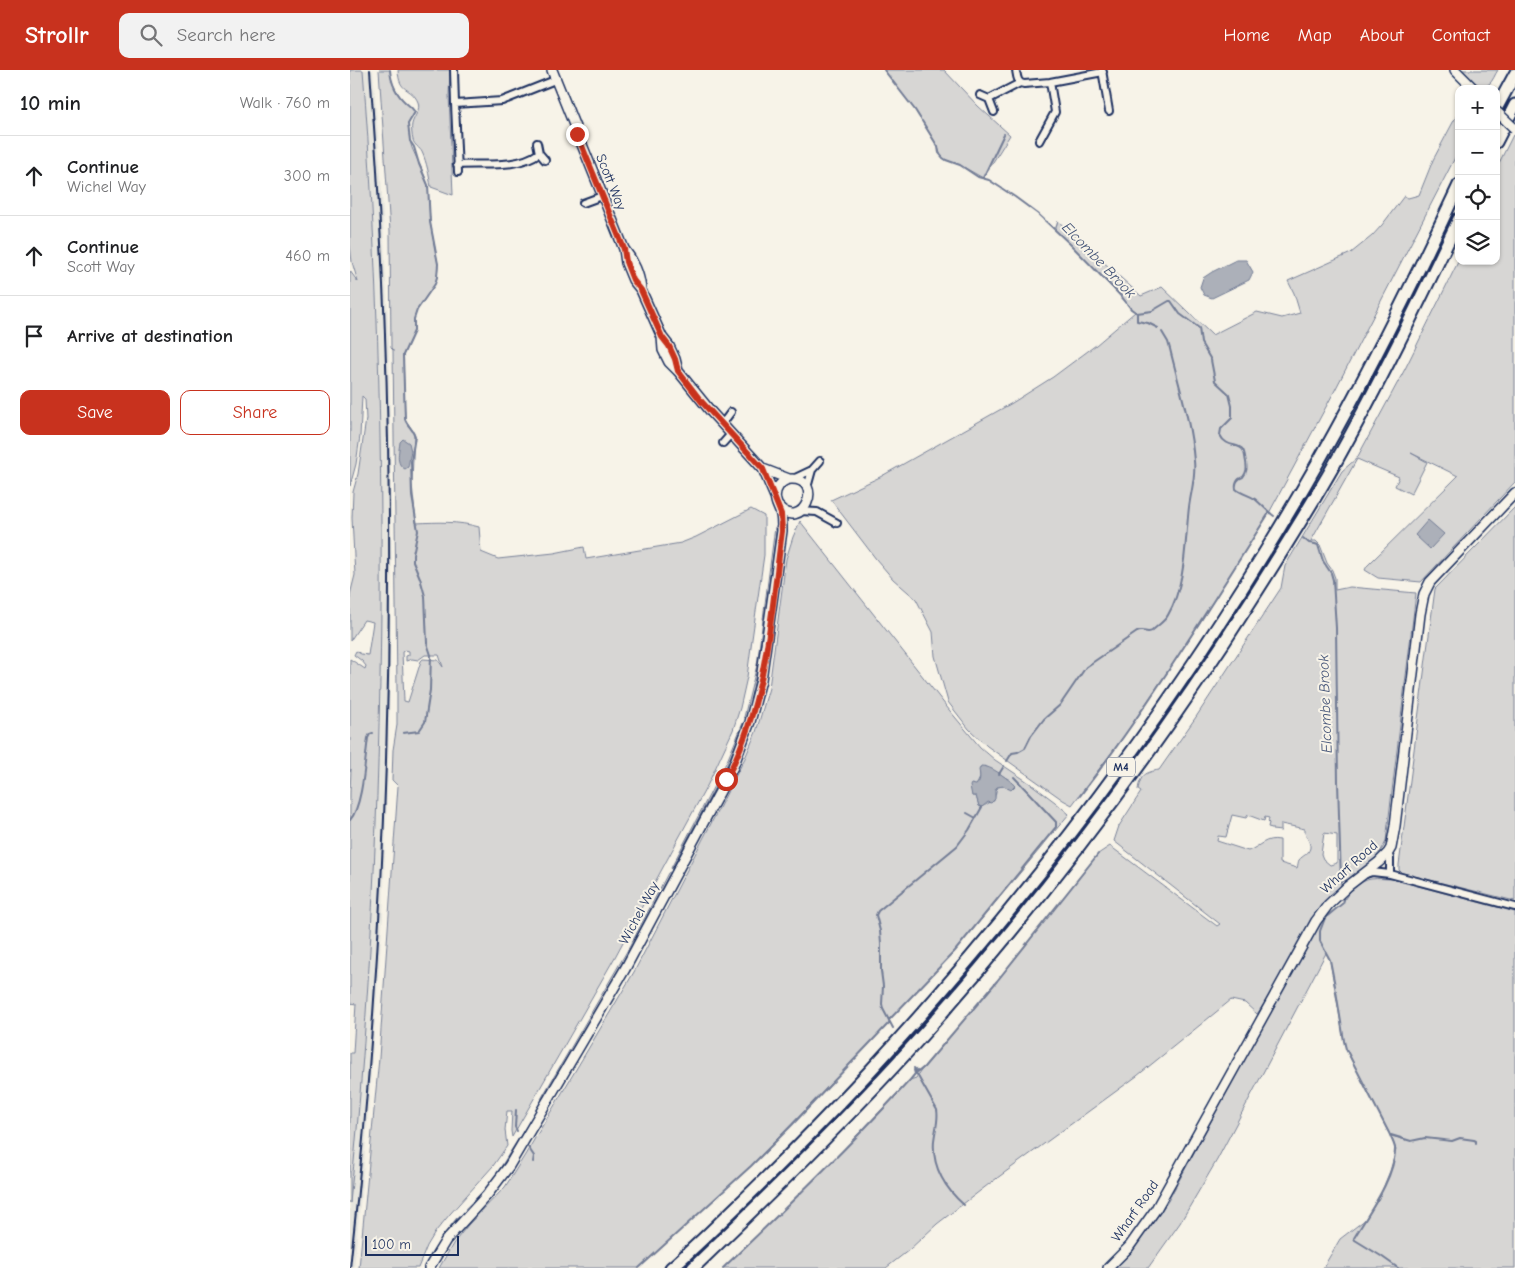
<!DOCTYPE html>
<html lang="en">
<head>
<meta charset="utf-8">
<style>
  body { margin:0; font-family:"Comic Neue",sans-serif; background:#f2f2f2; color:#202124 }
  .controls { position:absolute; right:15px; top:15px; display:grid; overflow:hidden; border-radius:10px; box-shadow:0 1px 4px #0004 }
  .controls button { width:45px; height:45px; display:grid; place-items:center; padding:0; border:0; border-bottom:1px solid #e0e0e0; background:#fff; color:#202124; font:25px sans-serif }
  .scale { position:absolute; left:15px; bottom:12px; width:94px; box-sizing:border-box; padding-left:5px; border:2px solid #1b2f5e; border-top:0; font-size:14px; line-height:18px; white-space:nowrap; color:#1b2f5e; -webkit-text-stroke:4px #f7f3e8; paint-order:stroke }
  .stop { position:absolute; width:15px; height:15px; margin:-11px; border:4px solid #c8321e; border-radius:50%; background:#fff }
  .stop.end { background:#c8321e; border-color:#fff; box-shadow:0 1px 5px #0008 }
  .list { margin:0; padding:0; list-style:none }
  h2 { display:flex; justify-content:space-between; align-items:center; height:65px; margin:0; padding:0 20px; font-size:21px }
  h2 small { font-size:16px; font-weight:400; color:#757577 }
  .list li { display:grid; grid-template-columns:32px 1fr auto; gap:15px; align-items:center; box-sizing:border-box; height:80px; padding:0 20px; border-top:1px solid #e0e0e0 }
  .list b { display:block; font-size:19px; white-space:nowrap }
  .list p { margin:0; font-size:16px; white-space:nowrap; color:#757577 }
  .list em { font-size:16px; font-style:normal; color:#757577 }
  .actions { display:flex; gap:10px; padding:15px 20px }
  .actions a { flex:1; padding:11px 0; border:1px solid #c8321e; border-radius:10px; text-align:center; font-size:18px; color:#c8321e }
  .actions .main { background:#c8321e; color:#fff }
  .icon { flex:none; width:28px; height:28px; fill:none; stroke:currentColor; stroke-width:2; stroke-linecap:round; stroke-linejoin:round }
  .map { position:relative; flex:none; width:1165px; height:1198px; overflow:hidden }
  header { display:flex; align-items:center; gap:30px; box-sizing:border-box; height:70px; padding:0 25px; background:#c8321e; color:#fff }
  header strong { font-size:24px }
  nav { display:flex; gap:28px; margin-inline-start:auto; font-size:18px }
  .search { width:350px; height:45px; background:#f2f2f2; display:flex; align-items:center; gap:12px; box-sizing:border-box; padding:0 18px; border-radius:10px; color:#757577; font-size:19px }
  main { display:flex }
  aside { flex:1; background:#fff }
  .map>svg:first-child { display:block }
  .built { fill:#e6e5de }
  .green { fill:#d7d6d4; stroke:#798299; fill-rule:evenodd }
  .water { fill:#acb0b9; stroke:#727c95 }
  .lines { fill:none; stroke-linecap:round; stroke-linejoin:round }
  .stream { stroke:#727c95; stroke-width:2 }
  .street-casing { stroke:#1b2f5e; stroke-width:10 }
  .secondary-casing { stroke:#1b2f5e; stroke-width:12 }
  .highway-casing { stroke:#1b2f5e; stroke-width:15 }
  .street { stroke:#f7f3e8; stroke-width:6 }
  .secondary { stroke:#f7f3e8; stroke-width:9 }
  .highway { stroke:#f7f3e8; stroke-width:11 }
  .rail { stroke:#1b2f5e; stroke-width:2 }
  .secondary-bridge-casing { stroke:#1b2f5e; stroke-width:12; stroke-linecap:butt }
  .secondary-bridge { stroke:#f7f3e8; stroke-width:9 }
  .route { stroke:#c8321e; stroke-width:6 }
  .labels { text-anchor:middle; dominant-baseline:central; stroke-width:4; stroke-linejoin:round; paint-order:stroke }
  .shield { fill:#f7f3e8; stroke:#5d6a87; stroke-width:1 }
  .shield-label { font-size:12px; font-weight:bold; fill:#1b2f5e }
  .street-label { font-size:14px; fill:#1b2f5e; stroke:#f7f3e8 }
  .water-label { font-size:15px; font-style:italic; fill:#465679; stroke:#f7f3e8 }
</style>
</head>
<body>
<header>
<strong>Strollr</strong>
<div class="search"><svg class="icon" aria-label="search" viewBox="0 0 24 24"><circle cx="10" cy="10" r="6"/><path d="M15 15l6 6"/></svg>Search here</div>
<nav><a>Home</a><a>Map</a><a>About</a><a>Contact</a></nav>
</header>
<main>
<aside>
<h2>10 min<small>Walk · 760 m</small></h2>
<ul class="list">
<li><svg class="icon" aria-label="ahead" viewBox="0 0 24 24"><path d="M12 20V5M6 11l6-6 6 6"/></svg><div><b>Continue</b><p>Wichel Way</p></div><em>300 m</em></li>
<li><svg class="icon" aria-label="ahead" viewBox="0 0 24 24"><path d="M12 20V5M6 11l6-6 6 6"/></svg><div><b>Continue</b><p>Scott Way</p></div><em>460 m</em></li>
<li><svg class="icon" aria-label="arrive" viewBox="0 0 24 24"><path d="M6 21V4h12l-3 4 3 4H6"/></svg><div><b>Arrive at destination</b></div></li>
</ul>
<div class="actions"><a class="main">Save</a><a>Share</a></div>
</aside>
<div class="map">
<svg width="1165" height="1198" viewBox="0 0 1165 1198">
  <rect width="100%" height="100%" fill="#f7f3e8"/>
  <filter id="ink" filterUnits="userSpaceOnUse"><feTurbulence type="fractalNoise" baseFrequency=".02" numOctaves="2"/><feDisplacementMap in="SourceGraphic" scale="10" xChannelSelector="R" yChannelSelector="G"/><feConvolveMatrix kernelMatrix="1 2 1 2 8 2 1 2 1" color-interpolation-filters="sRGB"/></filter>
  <g filter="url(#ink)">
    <path class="built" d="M13,0H23L31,106L39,273L42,486L39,674L33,845L16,1072L4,1198H0V1133L18,917L22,838L30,647L31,479L29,300L22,131Z"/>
    <path class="green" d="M0,0H13C27,180 32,361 31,541C29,739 20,937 0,1133V983H3L6,934L0,933V723L1,699L0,702V589L15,599L16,596L12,591L4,585L6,581L11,584L18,585L23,552L14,550L0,571V525L5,505L2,448L3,422L8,404L16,349L15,329L12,326L10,366L6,394L0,416V201L8,212L2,192L0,175Z
      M29,0H40C41,12 45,20 53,30C57,34 61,37 65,42L58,54L60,71L62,78L73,102L78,115L80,152L88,194L87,207L85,214L67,240L64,249V261L53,285L55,349L64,362L62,414L66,453C88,452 108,451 129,457L131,482L148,489L204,483L234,477L236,489L331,473L346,467L401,439L414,446V485L402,569L397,607L390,638L383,660L358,714L311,801L265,887L162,1067L161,1061L162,1041H157L155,1060L157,1076L143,1096L100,1144L86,1161L77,1176L68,1198H9L29,988L48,716L42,710L43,680L47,655V618L43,280L41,278L40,161ZM55,580L59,581V585L56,586V591L62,589L68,590L75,585H89L93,597L88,590L73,589L71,591L58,632L54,631L52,582Z
      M48,0H100L99,25L103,125L81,117C79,105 77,93 72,82C70,78 64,75 63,70C62,66 61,58 62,54C64,46 71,40 68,32C61,16 49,24 48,0Z
      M534,0H594L628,36L660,65L633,108L610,95L596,90L591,86L588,77L565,40Z
      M1112,0H1148C1145,4 1143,11 1139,14C1130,22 1118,6 1112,0Z
      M1109,41V80L984,322L919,443L840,568L774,666L722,735L713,730L637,676L619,659L598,632L585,586L583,562L566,529L543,509L526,489L481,430L530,407L662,333L703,307L746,275L785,242L720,174L705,160L708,151L791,226L812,217L862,265L907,242L932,248L950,243L944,223L938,211L1001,183L1022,166L1032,155L1054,126L1058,128L1069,125L1083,90Z
      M1163,65L1165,67V412L1071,512L1028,508L1015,500L1017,496L1108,406L1061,383L1077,392L1061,424L1045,416L1049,407L1007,389L961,471H966L970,475L977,493L982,500L985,508V520L1000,517L1066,523L1036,771C1031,786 1007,808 991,812L990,820L969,853L993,833C996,823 1011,810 1021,809C1028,808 1036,809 1042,809L1165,842V1198H973L990,1169L1016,1149L1029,1128L1040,1101L1046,1080L1041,1066L1056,1070L1040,1065L996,979L994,971L980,891L976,883L867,1090L830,1153L798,1198H765L781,1183L818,1131L923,936L921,924L907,944L895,933L881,930L787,1006L639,1114L587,1154L559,1180L536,1198H373L469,1105L560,1010L566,1008L570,1002L647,911L748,784L760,776L867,856L870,854L764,771L769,756L791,722L788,720C790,705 796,702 809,700L846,647L931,518L935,496L992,401L1007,388L1055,299L1109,190L1146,191V99ZM882,745L896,748L898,745L914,751L915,747L919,748L918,752L919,753L918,757L922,758V760L931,761V754L955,759C954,766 961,771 960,778C958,785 953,785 949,790C948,792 948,795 947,798L930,793V770C915,767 911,776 898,781L867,771L868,766L876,767ZM974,763L987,765V793L980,795L973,789L971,784Z
      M1165,437V831L1052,803L1049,800V795L1085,519Z
      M450,451L600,641L630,677L645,690L681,714L705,732L719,744L605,881L539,950V953L523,970L401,1096L289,1198H89L103,1174L118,1155L155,1117L175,1085L284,902L395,688L406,662L419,618L436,489L443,467ZM635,696L660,710L663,714L659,719L654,716L647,717L644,731C638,732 634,738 629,736L626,726H622C622,716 631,713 630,703Z
      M425,457H428L409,603L398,650L394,647L407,595Z
      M393,653H397L381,692L323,801L321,798L377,691Z
      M320,802L322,804L283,878L194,1032L191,1029L280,876L318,803Z"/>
    <path class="water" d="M886,190H896L903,202L899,210L862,228L854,225L850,217L853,208L862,202Z
      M53,369L59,373L61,381L58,397L55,399C45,394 49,382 50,372Z
      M1078,450L1094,464L1080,479L1065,465Z
      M631,696C640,695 659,709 665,716L661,720L654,716L647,717L645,720V729L641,733L638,732L632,737L629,736L626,726H622L620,716L621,714L626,715C631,712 630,705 629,700Z"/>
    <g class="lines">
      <path class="stream" d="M40,0C41,13 46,24 56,33C60,36 62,38 65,42L58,54L60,71L64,77L69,94L78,115L80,152L88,194L87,207L85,214L67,240L64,249V261L53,285L55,349C57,356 63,359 65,366L61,392L62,426L68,461L63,484V491L70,508L75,526L77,573L81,585L80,620L75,652L69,661L53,663
        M534,0L565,40L570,48
        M572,51L588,77L589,83L593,88L596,90L610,95L628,107L639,110L665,127L688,144L720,174L772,227L781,239L787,243L802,241L819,231H821L830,244L849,258L851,273L861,290L865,311L879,324L882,336V348L871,359L870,365C876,378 889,373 893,380C895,383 895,388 896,392C897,398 897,402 893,407C887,409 885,414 886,419C892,424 899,425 905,429C912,435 917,441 924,446
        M633,108L654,64
        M787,244V251L798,253L808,258
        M953,468L959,473L965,474L968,475L973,491L981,503L983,510L986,558L988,712L991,812
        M402,626L409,591L427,459
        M657,691L662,683L668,682L675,678L681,666L694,649L710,635L736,597L787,562C793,559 797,564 802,561C807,556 815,551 818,545C836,514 835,471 839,437C841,421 846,407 844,391C841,353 829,316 820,279L818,272L812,262
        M649,704L654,696
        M730,726C799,636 858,539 919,443
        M617,743L626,748
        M0,750C13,736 15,688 18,668L20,664L23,663
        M322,799L378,694L394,655
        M985,916L980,890L970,871V861L975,848L993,833L994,829
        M986,921L994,971L996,979L1039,1063C1041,1068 1044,1073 1045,1078C1046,1106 1018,1144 1004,1168L1005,1170L1031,1186L1048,1198
        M539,950L605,881L706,757V752L664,707
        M543,958L533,939L532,934L533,916L531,901V874L530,861L526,845L528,841L607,776L619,760L632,737
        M564,998L568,1002L574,997L647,911L748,784
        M565,1001L587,1040C589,1050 585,1060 584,1071C582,1096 595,1118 614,1135
        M193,1029L274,891L320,804
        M166,1040L165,1057L167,1061
        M1041,1065L1061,1071L1075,1068L1102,1071L1110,1068L1124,1070L1126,1071V1074
        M178,1077L184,1086L183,1092
        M149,1101L189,1037
        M140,1113L145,1107
        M116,1139L135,1120
        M91,1169L109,1146
        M289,1198L401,1096L442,1055L539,953
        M373,1198C437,1137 501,1075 560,1010L565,1004L564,1000"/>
      <g class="street-casing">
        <path id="street" d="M104,0L105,34
          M666,0C667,6 667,13 674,14L700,12L753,2
          M752,0L759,41
          M630,25L639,29L644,42
          M639,29L670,13
          M689,71L705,42L700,12
          M187,73L189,83L195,90
          M107,95C133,93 167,99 189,83
          M108,102L105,34L152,31L205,10
          M233,133L252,126
          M372,354L381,342
          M373,373L381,364
          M443,409L462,400L470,391
          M457,418L462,400
          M450,441L467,442L487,453
          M1038,783L1040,788V804
          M1016,804L1022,802L1040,804L1165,837"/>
      </g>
      <g class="secondary-casing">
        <path id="secondary" d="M202,0L274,179L276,193L283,210L291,220L312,267L319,276L325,289L328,301
          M1105,0L1124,19
          M274,179C284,192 289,203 291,219
          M312,267L313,280L319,292L328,301L362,343L413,399L425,427
          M413,399L439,409
          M79,1198L96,1170L137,1125L159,1096L275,899L383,697L400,652L411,610L432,461C432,455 432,450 431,445C430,440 427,436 426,431C423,420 431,409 442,409C475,409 453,464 428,436
          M758,1198L779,1177L806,1139L966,851L978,835L998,816L1029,792L1038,783L1041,778L1045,756L1070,544L1074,524L1080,512L1165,423"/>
      </g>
      <g class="highway-casing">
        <path id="highway" d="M1146,39L1165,4
          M1146,72L1165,35
          M321,1198C342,1180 361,1161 381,1142C428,1097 474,1050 519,1002C692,815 845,609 971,387C1021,298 1066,207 1109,115
          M343,1198C420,1124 497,1049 569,969C691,832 803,685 902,529C930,485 958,441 984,395C1029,315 1069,232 1109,149"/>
      </g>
      <use href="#street" class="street"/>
      <use href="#secondary" class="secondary"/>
      <use href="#highway" class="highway"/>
      <path class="rail" d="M0,1198C44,801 51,398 20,0"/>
      <g class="secondary-bridge-casing">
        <path id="secondary-bridge" d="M1146,41L1165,59"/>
      </g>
      <use href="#secondary-bridge" class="secondary-bridge"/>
    </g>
  </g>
  <g class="lines" filter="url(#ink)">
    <path class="route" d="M227,64L274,179L276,192L283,210L291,220L312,267L319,276L325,289L328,301L351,331L413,399L431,444L432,461C421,545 417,632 376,709"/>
  </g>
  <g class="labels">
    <rect class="shield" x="757" y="687.5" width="28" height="19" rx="4"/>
    <g class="shield-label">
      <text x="771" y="697">M4</text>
    </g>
    <g class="street-label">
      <text transform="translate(261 112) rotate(68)">Scott Way</text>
      <text transform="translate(999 797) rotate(-42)">Wharf Road</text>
      <text transform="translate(289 843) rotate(-62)">Wichel Way</text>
      <text transform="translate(785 1141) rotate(-55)">Wharf Road</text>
    </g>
    <g class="water-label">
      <text transform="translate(749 190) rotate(46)">Elcombe Brook</text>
      <text transform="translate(975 634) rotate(-92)">Elcombe Brook</text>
    </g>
  </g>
</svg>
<div class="controls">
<button>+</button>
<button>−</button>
<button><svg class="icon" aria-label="locate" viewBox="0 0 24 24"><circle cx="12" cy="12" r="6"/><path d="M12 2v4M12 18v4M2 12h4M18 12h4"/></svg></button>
<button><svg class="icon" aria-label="layers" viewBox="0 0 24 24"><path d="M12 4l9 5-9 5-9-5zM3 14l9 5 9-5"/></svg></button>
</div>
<div class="scale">100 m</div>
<div class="stop" style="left:376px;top:709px"></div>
<div class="stop end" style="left:227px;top:64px"></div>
</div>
</main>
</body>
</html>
